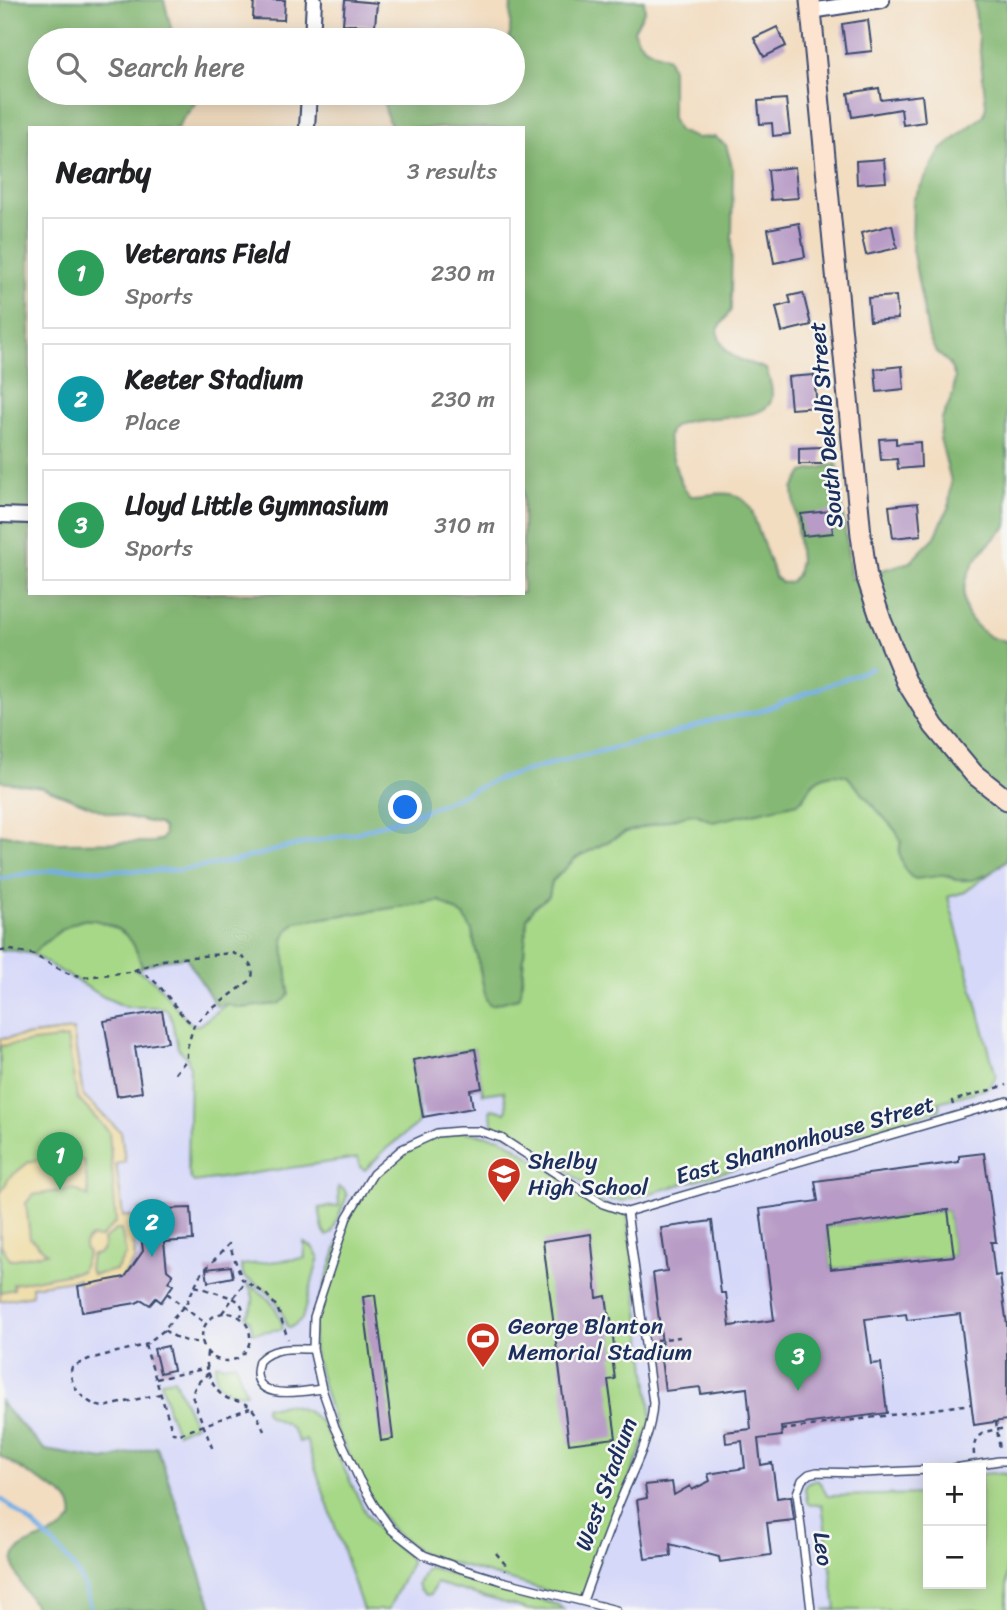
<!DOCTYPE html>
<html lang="en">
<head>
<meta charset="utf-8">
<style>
  body { margin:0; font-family:Sriracha,sans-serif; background:#f2f2f2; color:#202124 }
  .controls { position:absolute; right:21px; bottom:21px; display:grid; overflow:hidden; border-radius:0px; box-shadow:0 4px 18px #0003 }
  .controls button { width:63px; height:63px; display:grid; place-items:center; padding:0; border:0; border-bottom:2px solid #e0e0e0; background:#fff; color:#202124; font:35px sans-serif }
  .you { position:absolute; left:406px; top:808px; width:24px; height:24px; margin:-18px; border:5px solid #fff; border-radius:50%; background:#1a73e8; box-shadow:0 0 0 10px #1a73e833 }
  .badge { display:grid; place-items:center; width:46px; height:46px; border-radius:50%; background:#c8321e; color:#fff; font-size:23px; font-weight:700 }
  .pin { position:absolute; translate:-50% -58px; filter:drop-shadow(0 2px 4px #0008) }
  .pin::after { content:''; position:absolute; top:37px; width:24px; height:21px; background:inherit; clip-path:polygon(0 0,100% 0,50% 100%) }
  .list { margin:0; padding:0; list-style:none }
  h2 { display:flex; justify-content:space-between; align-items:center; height:91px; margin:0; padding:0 28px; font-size:30px }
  h2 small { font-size:23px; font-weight:400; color:#757577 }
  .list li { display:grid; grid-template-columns:46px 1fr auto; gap:21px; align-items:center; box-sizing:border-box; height:112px; margin:0 14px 14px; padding:0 14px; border:2px solid #e0e0e0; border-radius:0px }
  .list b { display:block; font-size:26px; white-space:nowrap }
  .list p { margin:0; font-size:23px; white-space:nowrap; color:#757577 }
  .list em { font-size:23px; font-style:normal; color:#757577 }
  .icon { flex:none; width:38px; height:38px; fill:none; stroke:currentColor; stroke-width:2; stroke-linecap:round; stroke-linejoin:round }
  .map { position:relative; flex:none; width:1007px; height:1610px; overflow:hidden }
  .search { position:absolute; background:#fff; box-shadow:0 4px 18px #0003; left:28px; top:28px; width:497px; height:77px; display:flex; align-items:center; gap:18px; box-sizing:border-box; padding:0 24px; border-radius:38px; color:#757577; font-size:26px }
  .panel { position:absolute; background:#fff; box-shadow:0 4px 18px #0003; left:28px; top:126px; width:497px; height:469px; border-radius:0px }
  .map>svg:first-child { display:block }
  .built { fill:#d6d8f9; fill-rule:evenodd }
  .green { fill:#a7d887; stroke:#618472; stroke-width:2 }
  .forest { fill:#85b874; stroke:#507469; stroke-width:2 }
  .sand { fill:#eeda9e; stroke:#84847e; stroke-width:2; fill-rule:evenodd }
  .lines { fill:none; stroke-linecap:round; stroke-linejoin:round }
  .stream { stroke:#75aee5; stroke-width:4.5 }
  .building { fill:#b89bc6; fill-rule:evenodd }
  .service-casing { stroke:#3b496d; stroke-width:10 }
  .minor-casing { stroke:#3b496d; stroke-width:18 }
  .secondary-casing { stroke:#3b496d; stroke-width:23 }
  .path { stroke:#3b496d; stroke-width:2.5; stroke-dasharray:5 5; stroke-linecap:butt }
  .service { stroke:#fff; stroke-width:7 }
  .minor { stroke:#fff; stroke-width:14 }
  .secondary { stroke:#fde4d1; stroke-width:19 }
  .labels { text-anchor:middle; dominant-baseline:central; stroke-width:5; stroke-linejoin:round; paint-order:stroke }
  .street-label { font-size:23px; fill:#1b2f5e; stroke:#f6f6f2 }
  .poi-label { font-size:23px; fill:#1b2f5e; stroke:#f6f6f2; text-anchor:start }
</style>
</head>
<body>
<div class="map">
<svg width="1007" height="1610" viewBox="0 0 1007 1610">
  <rect width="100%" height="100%" fill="#f6f6f2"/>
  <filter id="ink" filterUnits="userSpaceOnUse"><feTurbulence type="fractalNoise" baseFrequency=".0143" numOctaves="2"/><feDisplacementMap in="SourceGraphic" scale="14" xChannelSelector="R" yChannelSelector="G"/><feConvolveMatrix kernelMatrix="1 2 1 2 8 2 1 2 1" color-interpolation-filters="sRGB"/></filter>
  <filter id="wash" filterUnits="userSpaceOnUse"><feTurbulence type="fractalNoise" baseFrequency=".00686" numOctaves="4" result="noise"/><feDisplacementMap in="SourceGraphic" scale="28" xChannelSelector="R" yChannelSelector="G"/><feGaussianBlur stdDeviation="1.57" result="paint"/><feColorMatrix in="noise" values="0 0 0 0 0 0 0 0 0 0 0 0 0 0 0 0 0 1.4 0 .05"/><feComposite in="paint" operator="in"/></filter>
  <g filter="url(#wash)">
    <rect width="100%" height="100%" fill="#f2ddc1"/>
    <path class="built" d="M1007,824V1610H213L157,1447L104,1460L44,1450L3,1406L0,1401V951L11,950L32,954L163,960L186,957L216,1006ZM928,1468H981V1584H928Z"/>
    <path class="green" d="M837,773L847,775L896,831L901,841L900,847L937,876C945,875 947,877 954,879C966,883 978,878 989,874L965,892L948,897L996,1076C994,1082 991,1086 985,1089L939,1102L940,1110L623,1201L612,1200L601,1195L530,1146L494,1128L490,1111L492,1109L505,1112L507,1109L504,1091L483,1094L474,1049L413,1060L419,1120L415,1126L387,1148L365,1170L360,1167L358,1158L194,1182L191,1179L188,1169L190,1067L187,1057L178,1048L171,1017L167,1010L159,1007H126L104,997L32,954C47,941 63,925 83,920C95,917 119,928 128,937C136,945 139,958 142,967L135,970C159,977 171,1004 188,1021L194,1025H199L227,1004L240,1008L278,1004L289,993L283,940L287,931L296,922L440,901L464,916L472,931L486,999L491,1005L518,998L521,992L527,918L533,908L549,896L552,882L576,858L626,832L687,815L696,813L709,820L803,799C812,782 818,776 837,773Z
      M73,1030L83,1096L121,1132L125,1162L116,1164L123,1217L132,1216L135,1259L120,1281L80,1288L78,1279L32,1286V1295L0,1301V1039Z
      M459,1131L501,1138L603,1204L627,1212L652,1420L583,1601L424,1555L392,1530L374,1505L335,1427L313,1349L314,1317L347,1217L373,1174L402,1149L437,1133Z
      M338,1187L344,1189L347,1196L332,1233L327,1236L323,1230L319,1208L339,1206Z
      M948,1210L954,1256L831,1269L826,1227Z
      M304,1243L312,1247L319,1257L302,1319L290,1328L287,1326C279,1298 269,1290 244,1277L241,1265L305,1258Z
      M246,1283C266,1294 279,1306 283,1329L253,1333L250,1321L246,1316C256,1305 255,1295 246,1283Z
      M216,1363L223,1365L235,1363L246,1393C226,1396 212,1384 216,1363Z
      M174,1379L195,1425L177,1433L168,1410L161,1381Z
      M283,1404L291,1405L309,1412L322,1423L365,1512L383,1536L410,1558L411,1563L388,1610H363L306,1440L299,1442C296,1437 294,1431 290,1427C280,1417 264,1421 265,1406L273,1407Z
      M992,1473L1007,1474V1610H824L836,1609L822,1504L810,1505L807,1502L805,1488L808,1483L817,1480L822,1485L827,1496L928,1494V1584H981V1474Z
      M430,1567L456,1576L558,1605L564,1610H529L436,1583L431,1594L426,1595L420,1589L418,1584L425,1570Z"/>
    <path class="forest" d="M0,0H164L174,40H40V93H198C197,109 182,114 178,128H30V593H523V128H393L388,120L382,95V93H513V40H509L510,35L511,0H644L645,10L634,30C638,48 652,51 668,58L672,69V118L678,131L696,138L715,137L726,145L733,170L731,295V310L717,331C725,360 740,359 766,369C769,378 774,390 771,401C761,427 681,409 670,431C667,437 669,446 671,452C677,469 678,484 691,496C714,496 737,485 751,509L775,577L782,583L790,582L797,575L800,560L793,489L803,472L837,464L851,579L910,562L935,537L949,506L951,481L940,438L942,419L953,394L955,377L949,363L936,352L929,338L912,249L913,200L941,150L984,115L986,105L974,0H1007V526C998,535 988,544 980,554C965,573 955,604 975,624C988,637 988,638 1007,641V860L989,874L972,880H956L947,875L916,879L911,877L905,870L899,853L901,841L896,831L847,776C833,772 817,775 809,788C805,794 804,798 798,803L713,822L696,814L687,815L626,832L576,858L552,881L549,896L533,908L527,918L521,992L518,998L491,1005L488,1003L486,999L472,931L464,916L440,901L296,922L287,931L283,940L289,993L286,999L278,1004L239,1008L227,1004L216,1006L186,957L163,960L142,967C139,958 136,945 128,937C119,928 96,917 83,920C63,925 47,941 32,954L11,950L0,951V834L58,843L153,842L161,840L164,834L163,828L158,824L105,812L42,787L0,781Z
      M0,1401L3,1406L45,1450L104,1460L157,1447L213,1610H37C30,1598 20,1584 15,1571C5,1542 44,1541 59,1531C64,1528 68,1523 72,1520C74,1509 70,1503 63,1495L0,1456Z"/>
    <path class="sand" d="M73,1030L83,1096L121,1132L125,1162L116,1164L123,1217L132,1216L135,1259L120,1281L80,1288L78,1279L32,1286V1295L0,1301V1292L14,1289L13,1284L81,1271L88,1253C83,1247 84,1241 91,1237L100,1238L116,1222L109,1132L77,1098L67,1038L0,1046V1039ZM116,1230H121L126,1254L116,1270L93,1275L89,1268L91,1255C100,1255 106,1250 103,1240Z
      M67,1157L84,1161L89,1197L74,1189L33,1195L26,1203L30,1238L47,1253L10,1260L0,1243V1194L9,1178L29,1162L45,1158Z"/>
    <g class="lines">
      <path class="stream" d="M0,879L29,873L67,869L146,871L181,870L235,861L287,847L356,833L424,811L498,779L560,761L675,733L714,720L761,711L872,668
        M0,1498C27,1519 69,1552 83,1584C87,1592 88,1601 91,1610"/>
    </g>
    <g id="blocks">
      <path class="building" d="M254,0H285L284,20L253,19Z
        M345,0L377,3L375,26L343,24Z
        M868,20L872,51L846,54L842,24Z
        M777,27L786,46L764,57L754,38Z
        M879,88L881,100L922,95L925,122L903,125L901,109L852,117L848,93Z
        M786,99L790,134L773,136L772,123L760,124L758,101Z
        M884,159L886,182L857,184L856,161Z
        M795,167L798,198L771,200L768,170Z
        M799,223L805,257L774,263L768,229Z
        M892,225L897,248L866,255L861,233Z
        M803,293L811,325L782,332L776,307L791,303L789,296Z
        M896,296L898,319L870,321L868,298Z
        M902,366L904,389L877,392L875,369Z
        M814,375L817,407L791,409L788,377Z
        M896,438V444L920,442L921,467L898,469L897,459L881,460L879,439Z
        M822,447V464H799V448Z
        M918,503L921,535L893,538L889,506Z
        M830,511L833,533L803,536L801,514Z
        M162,1011L168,1042L135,1047L142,1092L117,1096L104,1021Z
        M475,1049L482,1088L470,1090L473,1108L423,1117L413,1060Z
        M984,1153L996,1242H991L995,1276L1000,1275L1007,1325V1420L974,1425L960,1314L907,1320L906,1314L865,1319L871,1364L881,1363L887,1413L781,1427L782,1436L758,1439L761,1465L772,1463L777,1498L791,1496L794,1520L767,1523L771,1555L720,1562L719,1557L670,1544L671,1556L645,1559L637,1500L647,1498L645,1485L672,1482L674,1495L690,1486L692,1490L710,1481L708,1474L745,1468L742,1441L726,1443L725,1432L751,1429L747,1388L701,1394L700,1387L665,1391L659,1343H662L653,1273L667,1271L661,1228L712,1221L721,1293H726L730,1326L774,1320L760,1209L818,1201L815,1181L959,1162V1156ZM948,1210L954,1256L831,1269L826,1227Z
        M161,1205L162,1209L191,1208L193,1240L164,1242L167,1270L173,1275L168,1282L173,1285L161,1302L156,1298L150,1305L142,1300L136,1303L82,1312L78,1286L125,1277L143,1251L138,1209Z
        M591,1234L597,1298L606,1296L609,1318H611L615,1356L612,1357L615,1379L608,1380L616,1438L569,1444L543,1241Z
        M231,1266L233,1277L208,1282L206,1269Z
        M375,1295L393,1439L381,1441L363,1297Z
        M168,1346L173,1370L160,1373L154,1349Z"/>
    </g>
  </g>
  <g filter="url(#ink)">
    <use href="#blocks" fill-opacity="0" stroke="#3b496d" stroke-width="2"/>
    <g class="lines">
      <g class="service-casing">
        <path id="service" d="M313,1349C293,1349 273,1346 259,1361C246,1403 299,1392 322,1389
          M954,1468L999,1461H1007
          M583,1601C594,1570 605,1540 617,1509C630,1474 651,1442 653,1403L627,1212
          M616,1610L502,1581L462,1569L424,1555L392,1530L374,1505L359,1479L335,1427L322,1389L313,1349L314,1317L347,1217L373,1174L402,1149L437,1133L459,1131H479L501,1138L603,1204L627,1212L1007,1101
          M811,1610L797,1493L802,1480L809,1474L817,1472L863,1473L928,1470"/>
      </g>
      <g class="minor-casing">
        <path id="minor" d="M811,11L882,0
          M312,40L314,0
          M307,128L309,93
          M0,515L30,516"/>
      </g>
      <g class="secondary-casing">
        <path id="secondary" d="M810,0L861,535L867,578L881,620L906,681L934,726L974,774L1007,800"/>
      </g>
      <path class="path" d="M0,951L11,950L32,954L67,973L85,977L129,972L163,960L232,953C245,957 257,965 251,980L205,1014L194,1025L187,1048V1059L173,1076
        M136,971C163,978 172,1011 194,1025
        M953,1105L952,1101L1007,1085
        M195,1286L233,1298L240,1302L243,1309L241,1316
        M167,1293C180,1304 191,1314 206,1323
        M222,1313L245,1282
        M202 1337a24 24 0 1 1 48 0a24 24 0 1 1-48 0Z
        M164,1330C177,1339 187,1343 203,1342
        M656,1340L680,1337
        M145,1345L173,1433L180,1434L250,1408
        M207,1353C205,1367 211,1389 225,1397C233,1402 242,1400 250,1407C257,1413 260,1422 264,1431
        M209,1373C200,1380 195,1384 192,1396L213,1450
        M156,1379L208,1368
        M160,1394L104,1407C87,1406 66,1384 72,1367L89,1359L145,1345L163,1331L187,1302L200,1275L229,1244L242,1279L266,1294L277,1307L288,1339
        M996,1422L1000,1450
        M781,1430L971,1404
        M974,1455C972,1431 987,1431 1007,1428
        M496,1553L505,1564V1571"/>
      <use href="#service" class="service"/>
      <use href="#minor" class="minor"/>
      <use href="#secondary" class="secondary"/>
    </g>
  </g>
  <defs>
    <g id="school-pin" transform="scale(1.75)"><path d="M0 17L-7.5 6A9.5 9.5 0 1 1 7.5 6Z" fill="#c8321e" stroke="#f6f6f2"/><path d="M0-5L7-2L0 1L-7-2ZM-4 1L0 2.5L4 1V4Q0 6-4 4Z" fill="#fff"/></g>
    <g id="stadium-pin" transform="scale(1.75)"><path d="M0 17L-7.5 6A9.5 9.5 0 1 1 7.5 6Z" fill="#c8321e" stroke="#f6f6f2"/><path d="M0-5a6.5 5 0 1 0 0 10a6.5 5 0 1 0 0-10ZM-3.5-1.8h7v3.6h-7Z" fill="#fff"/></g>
  </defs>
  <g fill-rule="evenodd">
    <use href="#school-pin" x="504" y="1174"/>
    <use href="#stadium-pin" x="483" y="1339"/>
  </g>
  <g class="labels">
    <g class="street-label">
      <text transform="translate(826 425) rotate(-95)">South Dekalb Street</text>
      <text transform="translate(805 1140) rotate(-16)">East Shannonhouse Street</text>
      <text transform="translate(606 1484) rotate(-70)">West Stadium</text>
      <text transform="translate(823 1549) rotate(83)">Leo</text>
    </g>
    <g class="poi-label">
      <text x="528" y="1161">Shelby<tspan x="528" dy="26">High School</tspan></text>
      <text x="508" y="1326">George Blanton<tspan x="508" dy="26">Memorial Stadium</tspan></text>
    </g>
  </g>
</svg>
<div class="controls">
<button>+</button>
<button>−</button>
</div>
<div class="you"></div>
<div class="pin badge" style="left:60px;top:1190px;background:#2e9e5b">1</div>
<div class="pin badge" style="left:152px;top:1257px;background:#0f9aa8">2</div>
<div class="pin badge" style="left:798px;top:1391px;background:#2e9e5b">3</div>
<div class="search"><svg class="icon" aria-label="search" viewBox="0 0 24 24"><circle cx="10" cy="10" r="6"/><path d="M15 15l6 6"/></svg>Search here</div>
<section class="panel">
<h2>Nearby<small>3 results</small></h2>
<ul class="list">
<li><span class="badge" style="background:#2e9e5b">1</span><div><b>Veterans Field</b><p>Sports</p></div><em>230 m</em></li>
<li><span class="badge" style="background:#0f9aa8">2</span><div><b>Keeter Stadium</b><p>Place</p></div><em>230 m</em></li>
<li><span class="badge" style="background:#2e9e5b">3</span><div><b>Lloyd Little Gymnasium</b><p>Sports</p></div><em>310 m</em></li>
</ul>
</section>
</div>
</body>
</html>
